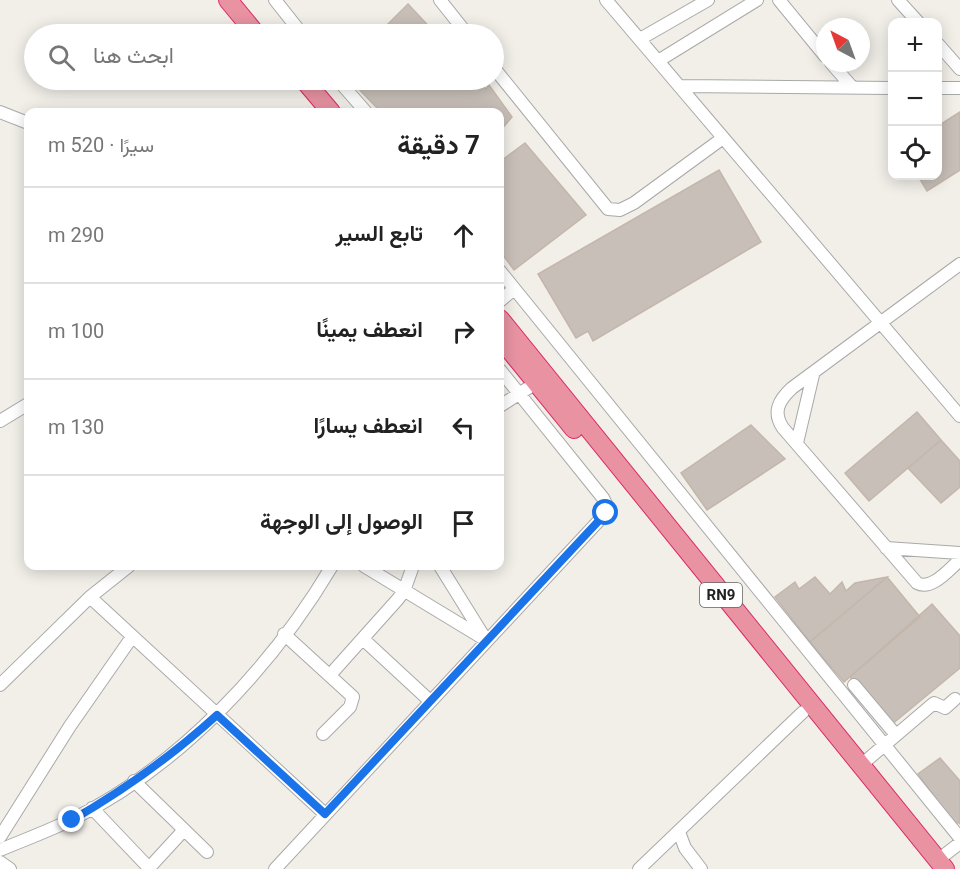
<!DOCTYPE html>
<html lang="ar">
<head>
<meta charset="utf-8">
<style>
  body { margin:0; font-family:Roboto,Vazirmatn,sans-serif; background:#f6f6f6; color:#222; direction:rtl }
  .controls { position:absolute; right:18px; top:18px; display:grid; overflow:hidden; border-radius:12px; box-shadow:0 3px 15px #0003 }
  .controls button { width:54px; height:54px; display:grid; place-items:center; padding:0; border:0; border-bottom:2px solid #e0e0e0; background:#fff; color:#222; font:30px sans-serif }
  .compass { position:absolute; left:816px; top:18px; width:54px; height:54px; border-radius:50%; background:#fff; box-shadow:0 3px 15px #0003; rotate:319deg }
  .stop { position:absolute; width:18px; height:18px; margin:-14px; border:4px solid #1a73e8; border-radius:50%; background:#fff }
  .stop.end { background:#1a73e8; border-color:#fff; box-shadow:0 2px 6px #0008 }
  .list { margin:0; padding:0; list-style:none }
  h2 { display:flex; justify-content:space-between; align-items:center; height:78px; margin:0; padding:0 24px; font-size:26px }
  h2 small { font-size:20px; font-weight:400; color:#767676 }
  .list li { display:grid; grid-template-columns:39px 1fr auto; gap:18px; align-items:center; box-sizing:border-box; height:96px; padding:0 24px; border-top:2px solid #e0e0e0 }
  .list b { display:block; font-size:22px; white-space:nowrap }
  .list em { font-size:20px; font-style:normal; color:#767676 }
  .icon { flex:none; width:33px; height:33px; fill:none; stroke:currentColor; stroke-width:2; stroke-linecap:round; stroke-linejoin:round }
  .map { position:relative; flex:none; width:960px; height:869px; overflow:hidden; direction:ltr }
  .search { position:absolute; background:#fff; box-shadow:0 3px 15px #0003; left:24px; top:24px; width:480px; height:66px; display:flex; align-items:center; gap:15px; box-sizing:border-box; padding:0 21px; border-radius:33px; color:#767676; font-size:22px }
  .panel { position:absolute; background:#fff; box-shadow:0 3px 15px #0003; left:24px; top:108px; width:480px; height:462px; border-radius:12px; direction:rtl }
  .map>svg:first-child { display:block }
  .building { fill:#c7bfb8; stroke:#c4b6ab; stroke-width:1.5 }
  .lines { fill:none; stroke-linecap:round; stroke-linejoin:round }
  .minor-casing { stroke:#a9a9a9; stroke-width:14 }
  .highway-casing { stroke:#dc2a67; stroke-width:20 }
  .minor { stroke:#fff; stroke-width:12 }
  .highway { stroke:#e892a2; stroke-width:18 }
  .route { stroke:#1a73e8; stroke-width:8 }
  .labels { text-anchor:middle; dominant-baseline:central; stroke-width:6; stroke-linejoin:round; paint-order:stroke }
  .shield { fill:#fff; stroke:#646464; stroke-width:1.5 }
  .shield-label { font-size:15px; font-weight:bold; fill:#222 }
</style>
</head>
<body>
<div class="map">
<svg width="960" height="869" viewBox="0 0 960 869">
  <rect width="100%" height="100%" fill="#f2efe9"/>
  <path class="building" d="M408,4L436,34H378Z
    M350,80H477L486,89L489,85L512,117L500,131V112H381Z
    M960,112V170L927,191L918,176H938V126Z
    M525,143L586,215L514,270L500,251V170L504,166L501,161Z
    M719,170L761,242L593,341L588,331L576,338L538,274Z
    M917,412L941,440L869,501L845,473Z
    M751,425L785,459L707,510L681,473Z
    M941,440L960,461V487L941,503L908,468Z
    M815,577L830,594L842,582L846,591L855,583L887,577L810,642L775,597L795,582L799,589Z
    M887,577L920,617L844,682L810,642Z
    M932,604L960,636V668L891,725L850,677Z
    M940,758L960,781V824L958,822L955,825L918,774Z"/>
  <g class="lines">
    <g class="minor-casing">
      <path id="minor" d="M275,0L302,34
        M440,0L467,34
        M606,0L960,416
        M779,0L825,56
        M898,0L918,22
        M640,39L708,0
        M938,44L960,69
        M658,61L757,0
        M831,63L853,88
        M494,68L608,209L620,210L634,203L723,138
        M338,80L366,112
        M679,86L892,88
        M938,88H960
        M0,112L28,123
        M960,264L792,388C779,400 772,412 783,428L917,583C932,591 949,569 960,560
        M500,271L960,838
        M500,301L514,289
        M500,406L536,383
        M0,421L28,404
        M797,443L813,375
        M886,548L960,553
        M364,566L486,640L440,566
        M90,597L325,814
        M284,634L353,697L350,707L323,734
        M363,639L430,701
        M330,675L398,599L404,591L413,566
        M0,685L90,597L129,566
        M854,685L896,735
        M861,765L934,703L945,708L955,699
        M134,781L207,852
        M92,808L150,869
        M679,832L685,848L701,869
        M0,837L70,726L132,637
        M0,850C24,840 48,831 71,820C179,767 272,667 332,566
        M938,860L960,843
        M0,862L10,869
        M149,868L183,831
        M275,869L606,513L607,506L603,498L500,370
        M639,869L803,712"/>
    </g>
    <g class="highway-casing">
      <path id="highway" d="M228,0L256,34
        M304,80L331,112
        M500,319L945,869
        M500,338L574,429"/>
    </g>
    <use href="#minor" class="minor"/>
    <use href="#highway" class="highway"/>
  </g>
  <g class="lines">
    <path class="route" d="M72,820C124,790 173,755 217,715L325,814L606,513"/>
  </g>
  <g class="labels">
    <rect class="shield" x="700" y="583" width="42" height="24" rx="4.5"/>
    <g class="shield-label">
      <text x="721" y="595">RN9</text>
    </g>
  </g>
</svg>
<div class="controls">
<button>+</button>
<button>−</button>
<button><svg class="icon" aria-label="locate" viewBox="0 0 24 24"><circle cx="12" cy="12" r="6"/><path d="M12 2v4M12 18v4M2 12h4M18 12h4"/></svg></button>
</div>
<svg class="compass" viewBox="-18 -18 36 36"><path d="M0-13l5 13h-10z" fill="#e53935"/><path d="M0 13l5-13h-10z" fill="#767676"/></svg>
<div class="stop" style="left:606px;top:513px"></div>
<div class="stop end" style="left:72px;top:820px"></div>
<div class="search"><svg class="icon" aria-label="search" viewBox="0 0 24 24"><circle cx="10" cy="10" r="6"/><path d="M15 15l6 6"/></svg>ابحث هنا</div>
<section class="panel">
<h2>7 دقيقة<small>سيرًا · 520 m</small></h2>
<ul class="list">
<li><svg class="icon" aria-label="ahead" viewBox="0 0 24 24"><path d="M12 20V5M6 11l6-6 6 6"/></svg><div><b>تابع السير</b></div><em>290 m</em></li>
<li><svg class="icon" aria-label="right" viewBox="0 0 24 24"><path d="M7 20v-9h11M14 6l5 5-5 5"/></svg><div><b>انعطف يمينًا</b></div><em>100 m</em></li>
<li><svg class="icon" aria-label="left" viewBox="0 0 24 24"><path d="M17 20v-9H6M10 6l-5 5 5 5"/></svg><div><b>انعطف يسارًا</b></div><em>130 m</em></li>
<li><svg class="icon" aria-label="arrive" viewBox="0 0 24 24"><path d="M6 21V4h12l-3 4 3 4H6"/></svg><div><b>الوصول إلى الوجهة</b></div></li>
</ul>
</section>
</div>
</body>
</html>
